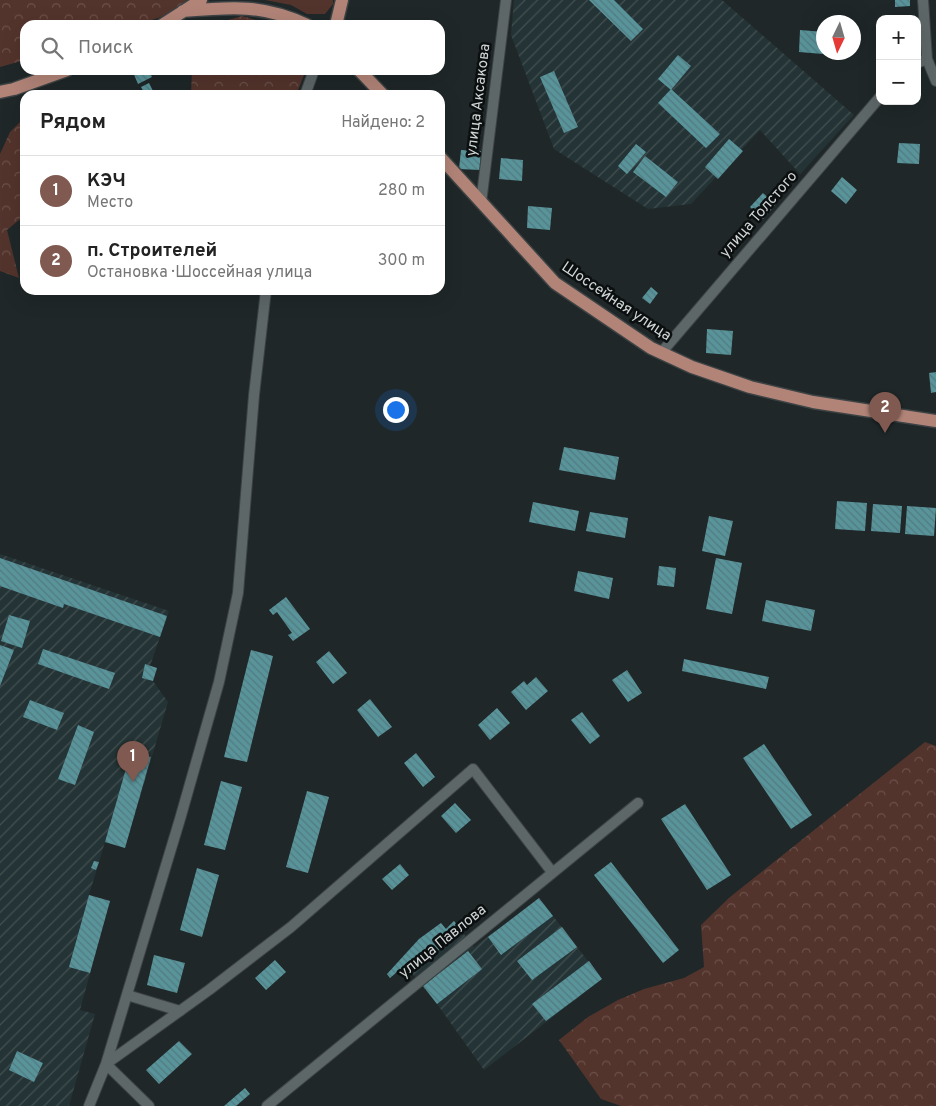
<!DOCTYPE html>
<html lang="ru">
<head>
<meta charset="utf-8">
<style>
  body { margin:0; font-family:Overpass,sans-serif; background:#f2f2f2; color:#222 }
  .controls { position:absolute; right:15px; top:15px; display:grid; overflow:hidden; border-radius:10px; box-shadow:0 5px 20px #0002 }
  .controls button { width:45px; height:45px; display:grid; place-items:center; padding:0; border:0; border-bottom:1px solid #e0e0e0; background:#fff; color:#222; font:25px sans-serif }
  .compass { position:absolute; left:816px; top:15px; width:45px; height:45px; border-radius:50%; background:#fff; box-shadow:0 5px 20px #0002; rotate:185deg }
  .you { position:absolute; left:395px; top:409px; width:18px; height:18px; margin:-12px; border:4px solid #fff; border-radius:50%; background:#1a73e8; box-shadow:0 0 0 8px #1a73e833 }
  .badge { display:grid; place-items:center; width:32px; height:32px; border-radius:50%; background:#805a50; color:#fff; font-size:16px; font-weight:700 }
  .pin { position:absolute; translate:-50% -41px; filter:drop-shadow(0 1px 2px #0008) }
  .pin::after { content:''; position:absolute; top:26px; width:18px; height:15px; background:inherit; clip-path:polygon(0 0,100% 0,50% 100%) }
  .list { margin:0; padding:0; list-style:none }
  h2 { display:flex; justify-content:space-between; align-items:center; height:65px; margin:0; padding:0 20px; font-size:21px }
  h2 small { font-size:16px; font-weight:400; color:#767676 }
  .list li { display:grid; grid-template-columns:32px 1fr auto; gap:15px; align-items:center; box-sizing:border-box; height:70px; padding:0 20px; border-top:1px solid #e0e0e0 }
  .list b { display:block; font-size:19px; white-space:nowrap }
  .list p { margin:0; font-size:16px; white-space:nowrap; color:#767676 }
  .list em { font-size:16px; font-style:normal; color:#767676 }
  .icon { flex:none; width:28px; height:28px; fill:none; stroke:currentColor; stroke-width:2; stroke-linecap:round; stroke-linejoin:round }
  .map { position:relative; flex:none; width:936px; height:1106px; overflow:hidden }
  .search { position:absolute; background:#fff; box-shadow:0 5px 20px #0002; left:20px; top:20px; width:425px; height:55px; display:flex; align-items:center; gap:12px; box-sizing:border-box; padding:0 18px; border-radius:15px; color:#767676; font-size:19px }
  .panel { position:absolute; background:#fff; box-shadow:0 5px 20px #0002; left:20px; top:90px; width:425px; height:205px; border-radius:15px }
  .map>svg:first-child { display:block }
  .industrial { fill:url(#industrial-furrows) }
  .grass { fill:#53342c }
  .forest { fill:url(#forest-crowns) }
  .building { fill:url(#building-back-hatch) }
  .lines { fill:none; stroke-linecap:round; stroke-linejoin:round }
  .minor-casing { stroke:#3d4344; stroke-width:12 }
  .primary-casing { stroke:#3d4344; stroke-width:15 }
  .minor { stroke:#5e6768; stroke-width:10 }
  .primary { stroke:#b28478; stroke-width:12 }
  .labels { text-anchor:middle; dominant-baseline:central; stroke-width:5; stroke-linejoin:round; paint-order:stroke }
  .street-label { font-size:15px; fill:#d0d5d6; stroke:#0c0f0f }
</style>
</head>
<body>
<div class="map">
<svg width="936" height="1106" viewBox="0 0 936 1106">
  <defs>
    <pattern id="industrial-furrows" width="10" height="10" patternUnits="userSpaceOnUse" patternTransform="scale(1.25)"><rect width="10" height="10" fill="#243335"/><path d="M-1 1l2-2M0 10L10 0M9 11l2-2" fill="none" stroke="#435052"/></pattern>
    <pattern id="forest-crowns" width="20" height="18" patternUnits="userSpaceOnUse" patternTransform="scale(1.25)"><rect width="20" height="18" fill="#53342c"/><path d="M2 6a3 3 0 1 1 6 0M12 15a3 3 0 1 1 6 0" fill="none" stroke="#6b504a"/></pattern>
    <pattern id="building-back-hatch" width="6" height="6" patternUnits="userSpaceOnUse" patternTransform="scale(1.25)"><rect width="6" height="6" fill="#59949b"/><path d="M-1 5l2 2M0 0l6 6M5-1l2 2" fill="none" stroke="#517b80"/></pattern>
  </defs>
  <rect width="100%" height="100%" fill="#1f2728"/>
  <path class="industrial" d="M514,0H722L854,115L800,174L760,130L691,204L648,209L554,149L511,35Z
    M0,554L169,611L150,666L157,668L153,681L168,702L125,848L105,842L89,895L110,901L80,1010L95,1014L69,1106H0Z
    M539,898L602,979L484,1070L437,1004L411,972L419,966L413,959L390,978L387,974L419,939L441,923L446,929L454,921L474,947Z"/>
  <path class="grass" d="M265,0H333V4L325,14H307L291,5Z"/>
  <path class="forest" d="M0,0H187L172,13L138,25H25V60L0,67Z
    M242,16L274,25H211Z
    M192,70H306L296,95H191Z
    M25,117V215L7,230L19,278L0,271V154L10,132Z
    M925,742L936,746V1106H621L601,1099L559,1040L588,1017L618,1000L644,989L684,978L704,967L701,925L730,897Z"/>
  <path class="building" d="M589,0H614L643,29L631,41Z
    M895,0H910V6L895,7Z
    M800,30L824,32L823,54L799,52Z
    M678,55L691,66L671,90L658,79Z
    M132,70H149L152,77L138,84Z
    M554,71L578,127L564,133L540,77Z
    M149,83L153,91L145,95L141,87Z
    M671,89L720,134L706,148L658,103Z
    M729,139L743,151L718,179L705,167Z
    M899,143L920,144L919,164L897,163Z
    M636,144L646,152L627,174L618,166Z
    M461,150L481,151L480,170L459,169Z
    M645,156L678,182L666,197L633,172Z
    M501,158L523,160L522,181L499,179Z
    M842,177L857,190L846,204L831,191Z
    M763,193L776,204L763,219L750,207Z
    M528,206L552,208L550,230L527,228Z
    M651,287L658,293L650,304L642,298Z
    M707,329L733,331L731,355L706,353Z
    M936,372V392L931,393L929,373Z
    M564,447L619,457L615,480L559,470Z
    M837,501L867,503L865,531L835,529Z
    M533,502L579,511L575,531L529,522Z
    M873,504L902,506L900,533L871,531Z
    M907,506L936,508L934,536L905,534Z
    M590,512L628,518L625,538L586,531Z
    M709,516L733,521L725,556L702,551Z
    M0,558L167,616L160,637L64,604L63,608L0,586Z
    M716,558L742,563L732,614L706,609Z
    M659,566L676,568L674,587L657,585Z
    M578,571L613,578L609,599L574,591Z
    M286,597L310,629L293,641L288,635L292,633L277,612L273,615L269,610Z
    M766,600L815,610L811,631L762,621Z
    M9,615L30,621L22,648L1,641Z
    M0,645L14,650L0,686Z
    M43,649L115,673L109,689L38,664Z
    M251,650L273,656L247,762L224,757Z
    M329,651L347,673L333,684L316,662Z
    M684,659L769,677L766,689L682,671Z
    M145,664L157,668L153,681L142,678Z
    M627,670L642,693L628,702L612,680Z
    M536,677L548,691L526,710L511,692L524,681L527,685Z
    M370,699L392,727L378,737L357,710Z
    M30,700L64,713L57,730L23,717Z
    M497,708L510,723L490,740L478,725Z
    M582,712L600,736L590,744L571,720Z
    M78,725L94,732L75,785L58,779Z
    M764,744L812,815L791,829L743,758Z
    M131,751L151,757L125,848L105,842Z
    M416,753L435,777L423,787L404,763Z
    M221,781L242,787L225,850L204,845Z
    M307,791L329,797L308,873L286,867Z
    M455,803L471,820L456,833L441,816Z
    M685,804L731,875L707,890L661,819Z
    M94,861L99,862L96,870L91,868Z
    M611,862L679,950L663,963L594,875Z
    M400,864L409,875L392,890L382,879Z
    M197,868L219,875L202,937L180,930Z
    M89,895L110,901L90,973L69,967Z
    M539,898L553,916L501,955L488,937Z
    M454,921L462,931L419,966L412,959L390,978L387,974L419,939L441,923L446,929Z
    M562,927L577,947L532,980L517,961Z
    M468,951L482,969L437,1004L423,986Z
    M154,955L185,963L177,993L147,985Z
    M275,960L286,972L266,990L255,978Z
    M589,961L602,979L546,1021L532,1004Z
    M179,1041L192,1054L159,1084L146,1070Z
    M17,1051L43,1063L34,1082L9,1070Z
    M245,1088L250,1094L236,1106H224Z"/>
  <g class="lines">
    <g class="minor-casing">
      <path id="minor" d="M923,0L927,59L936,81
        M917,63L927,59
        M305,95L314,70
        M481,203L506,0
        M661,353L880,97
        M127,995L180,1011
        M106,1064L209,990L291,927L473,769L552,872
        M106,1064L149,1106
        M89,1106L106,1064L180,819L219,682L238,593L254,395L266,290
        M267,1106L638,803"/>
    </g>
    <g class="primary-casing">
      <path id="primary" d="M183,11C231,7 263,4 307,25
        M162,25L201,0
        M336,25L342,0
        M359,70L383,95
        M0,92L14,89L67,70
        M440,157L555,283L651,348L692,367L750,387L813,402L936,421"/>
    </g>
    <use href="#minor" class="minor"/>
    <use href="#primary" class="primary"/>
  </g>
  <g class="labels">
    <g class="street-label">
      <text transform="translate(479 100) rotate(-83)">улица Аксакова</text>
      <text transform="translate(759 215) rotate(-49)">улица Толстого</text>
      <text transform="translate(616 302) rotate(34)">Шоссейная улица</text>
      <text transform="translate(443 942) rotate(-39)">улица Павлова</text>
    </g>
  </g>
</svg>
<div class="controls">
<button>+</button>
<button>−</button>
</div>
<svg class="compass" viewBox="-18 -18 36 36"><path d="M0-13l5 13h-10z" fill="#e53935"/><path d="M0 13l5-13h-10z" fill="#767676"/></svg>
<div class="you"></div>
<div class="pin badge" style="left:133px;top:782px">1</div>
<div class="pin badge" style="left:885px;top:433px">2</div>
<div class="search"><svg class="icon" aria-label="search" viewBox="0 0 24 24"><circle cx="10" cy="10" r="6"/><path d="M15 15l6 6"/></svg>Поиск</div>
<section class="panel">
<h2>Рядом<small>Найдено: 2</small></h2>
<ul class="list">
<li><span class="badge">1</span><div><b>КЭЧ</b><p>Место</p></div><em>280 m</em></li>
<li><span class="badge">2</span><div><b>п. Строителей</b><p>Остановка · Шоссейная улица</p></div><em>300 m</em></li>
</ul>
</section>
</div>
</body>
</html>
